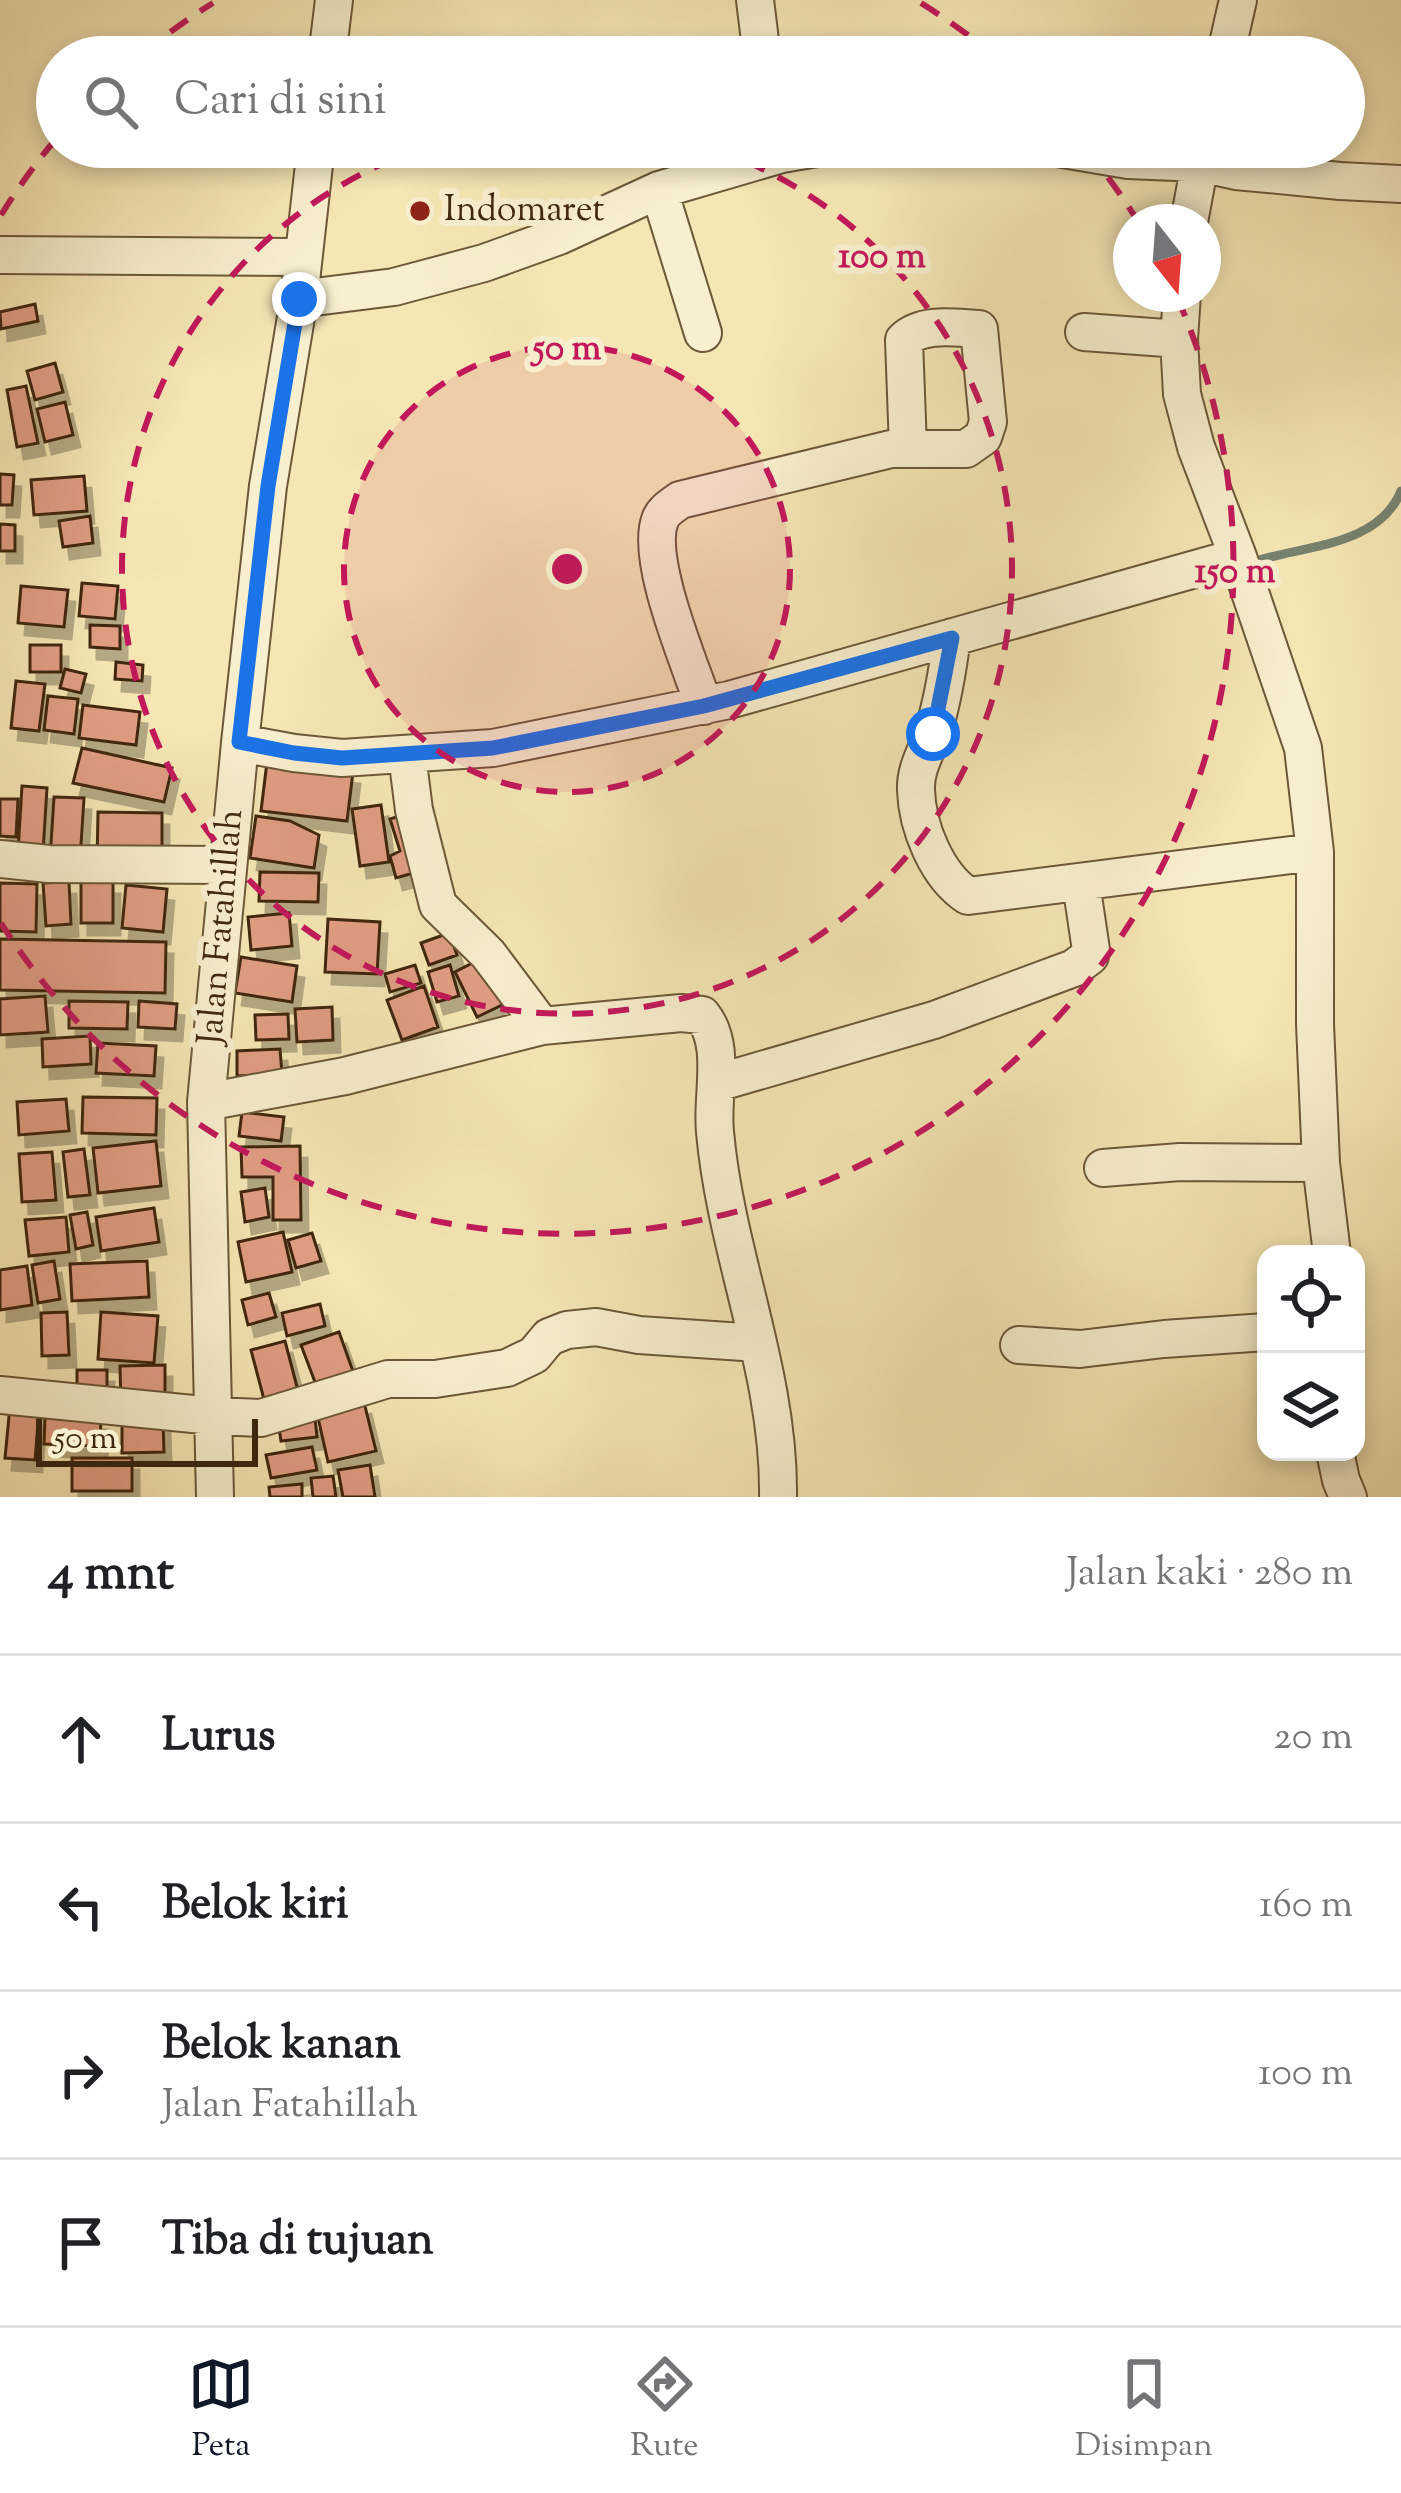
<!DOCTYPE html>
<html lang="id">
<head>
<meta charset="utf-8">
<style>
  body { margin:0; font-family:"Sorts Mill Goudy",serif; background:#f6f6f6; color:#202124 }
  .controls { position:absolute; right:36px; bottom:36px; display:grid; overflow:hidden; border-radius:24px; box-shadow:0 6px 18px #0003 }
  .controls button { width:108px; height:108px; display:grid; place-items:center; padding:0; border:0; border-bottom:3px solid #e0e0e0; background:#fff; color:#202124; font:60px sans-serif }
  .compass { position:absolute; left:1113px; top:204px; width:108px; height:108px; border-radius:50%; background:#fff; box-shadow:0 6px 18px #0003; rotate:163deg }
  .scale { position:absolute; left:36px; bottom:30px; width:222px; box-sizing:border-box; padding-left:12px; border:6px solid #40280f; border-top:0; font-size:33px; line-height:42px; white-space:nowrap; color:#40280f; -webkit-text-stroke:9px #f8efce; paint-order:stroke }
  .stop { position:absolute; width:36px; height:36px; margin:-27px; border:9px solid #1a73e8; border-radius:50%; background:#fff }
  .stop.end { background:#1a73e8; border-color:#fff; box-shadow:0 3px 12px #0008 }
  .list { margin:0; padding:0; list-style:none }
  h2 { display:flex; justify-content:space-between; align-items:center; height:156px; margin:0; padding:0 48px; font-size:51px }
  h2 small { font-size:39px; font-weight:400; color:#757577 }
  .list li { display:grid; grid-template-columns:78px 1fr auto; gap:36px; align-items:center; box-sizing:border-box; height:168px; padding:0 48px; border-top:3px solid #e0e0e0 }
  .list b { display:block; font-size:45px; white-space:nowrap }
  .list p { margin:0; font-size:39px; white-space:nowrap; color:#757577 }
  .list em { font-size:39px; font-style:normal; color:#757577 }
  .icon { flex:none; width:66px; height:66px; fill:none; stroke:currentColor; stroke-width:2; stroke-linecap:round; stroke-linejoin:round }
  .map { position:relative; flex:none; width:1401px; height:1497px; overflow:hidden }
  .search { position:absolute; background:#fff; box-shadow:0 6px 18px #0003; left:36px; right:36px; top:36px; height:132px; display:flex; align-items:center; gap:30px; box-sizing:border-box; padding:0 42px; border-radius:66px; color:#757577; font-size:45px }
  .sheet { height:828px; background:#fff }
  nav { display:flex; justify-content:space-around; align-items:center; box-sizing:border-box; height:168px; border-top:3px solid #e0e0e0; background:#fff; font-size:33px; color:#757577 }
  nav a { display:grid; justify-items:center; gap:6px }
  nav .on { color:#111827 }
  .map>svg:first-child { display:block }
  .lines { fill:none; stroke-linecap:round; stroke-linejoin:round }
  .stream { stroke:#77836f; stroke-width:9 }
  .building { fill:#e09d83; stroke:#40280f; stroke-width:3; filter:url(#shadow) }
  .minor-casing { stroke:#6d5838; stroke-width:40 }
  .minor { stroke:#f8efce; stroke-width:36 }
  .route { stroke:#1a73e8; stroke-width:15 }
  .ring { fill:none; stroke:#c2185b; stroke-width:6; stroke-dasharray:21 15 }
  .poi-dot { fill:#8f2418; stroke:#f8efce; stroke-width:4.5 }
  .labels { text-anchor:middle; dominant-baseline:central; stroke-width:12; stroke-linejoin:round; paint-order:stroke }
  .poi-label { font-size:36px; fill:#40280f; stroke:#f8efce; text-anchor:start }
  .street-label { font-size:36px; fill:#40280f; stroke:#f8efce }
  .centre { fill:#c2185b; stroke:#f8efce; stroke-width:6 }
  .ring-label { font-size:36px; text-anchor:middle; font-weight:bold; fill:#c2185b; stroke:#f8efce; stroke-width:12; stroke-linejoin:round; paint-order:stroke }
</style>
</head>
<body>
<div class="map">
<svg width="1401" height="1497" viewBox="0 0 1401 1497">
  <defs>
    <filter id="shadow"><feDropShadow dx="7" dy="12" stdDeviation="0" flood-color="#0004"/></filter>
  </defs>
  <rect width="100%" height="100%" fill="#f5e6b4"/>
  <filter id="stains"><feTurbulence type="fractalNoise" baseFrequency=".00167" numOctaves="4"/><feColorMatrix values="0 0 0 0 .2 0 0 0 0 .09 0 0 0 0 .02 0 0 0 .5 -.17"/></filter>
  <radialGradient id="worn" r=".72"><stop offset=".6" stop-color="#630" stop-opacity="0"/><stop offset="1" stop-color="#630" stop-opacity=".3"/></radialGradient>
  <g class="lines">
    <path class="stream" d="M1250,563C1300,545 1378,548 1401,491"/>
  </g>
  <path class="building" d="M35,304L38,321L1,329L0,312Z
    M55,363L63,392L35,400L27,371Z
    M26,386L38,443L17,447L7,390Z
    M65,402L73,435L45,442L37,409Z
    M0,474L14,475L12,505H0Z
    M84,476L87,511L34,515L31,480Z
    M90,516L93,543L63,547L59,521Z
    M0,524L15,525V551H0Z
    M82,583L118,586L115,619L79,616Z
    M21,586L68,590L64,627L18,623Z
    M90,625L120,626V649L90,647Z
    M30,645H61V672H30Z
    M116,662L143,665L142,681L115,679Z
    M65,669L86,674L81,693L60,688Z
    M16,681L45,684L39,731L11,728Z
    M48,696L78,699L74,734L44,730Z
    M83,705L140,712L136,745L79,738Z
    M82,748L172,768L164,802L73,783Z
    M267,762L353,772L347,821L261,811Z
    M22,786L47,788L43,852L18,851Z
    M54,797L84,798L80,860L50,859Z
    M0,799H18L16,837L0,836Z
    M381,805L389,862L360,866L352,809Z
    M98,812L162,813V864L97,863Z
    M406,814L428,869L396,878L390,856L400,851L390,819Z
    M256,816L290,821L319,835L314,868L250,858Z
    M260,872L319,873L318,902L259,901Z
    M81,881L113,882V923H81Z
    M69,882L71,924L46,926L43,883Z
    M0,883L37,884L36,932L0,931Z
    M126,885L167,889L163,932L122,928Z
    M289,913L292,946L251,950L248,917Z
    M328,919L380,922L377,974L325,972Z
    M449,933L457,955L429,965L421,943Z
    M0,939L166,942L165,993L0,990Z
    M241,957L297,966L292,1002L235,993Z
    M482,958L504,1004L477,1017L455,972Z
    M415,965L421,983L390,992L385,974Z
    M450,965L459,996L437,1002L428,972Z
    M424,986L438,1027L402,1040L387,1000Z
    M45,996L48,1032L0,1035V999Z
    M69,1001L128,1002L127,1029L69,1028Z
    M139,1001L177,1004L175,1029L138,1027Z
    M332,1007L333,1040L297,1042L295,1009Z
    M288,1014L289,1039L256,1040L255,1015Z
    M90,1036L91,1064L43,1067L42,1039Z
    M98,1043L156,1046L154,1076L96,1073Z
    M280,1049L282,1074L237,1076V1051Z
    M83,1097L157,1098L156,1135L82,1133Z
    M66,1099L69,1131L19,1135L17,1102Z
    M242,1112L284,1117L281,1141L239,1136Z
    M156,1141L161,1186L98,1193L93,1148Z
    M300,1146L301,1220H273V1177H242L241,1147Z
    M84,1149L90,1195L68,1197L63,1152Z
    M52,1152L56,1200L22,1202L19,1154Z
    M265,1188L269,1217L245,1222L241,1192Z
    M154,1208L159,1242L101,1251L96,1217Z
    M87,1212L93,1245L76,1249L70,1215Z
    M66,1217L69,1252L29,1256L25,1220Z
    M283,1232L292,1272L246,1282L238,1242Z
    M312,1233L321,1261L296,1268L288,1240Z
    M54,1261L60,1299L38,1303L32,1265Z
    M147,1261L149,1297L72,1301L70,1264Z
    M27,1266L32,1305L0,1310V1270Z
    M269,1293L276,1317L248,1325L242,1300Z
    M320,1304L325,1326L287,1336L282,1313Z
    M67,1312L69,1355L42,1356L41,1313Z
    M101,1312L158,1316L154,1363L98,1359Z
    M339,1332L355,1377L318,1390L301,1345Z
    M285,1341L301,1402L267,1411L251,1350Z
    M165,1365V1405H121L120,1366Z
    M77,1370H107V1400H77Z
    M364,1402L376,1451L328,1462L317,1413Z
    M10,1406L39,1409L35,1460L5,1458Z
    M45,1417L101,1418L100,1446L44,1444Z
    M315,1418L317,1437L281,1441L278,1422Z
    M163,1421L164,1452L122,1453V1422Z
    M312,1447L317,1470L271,1478L266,1455Z
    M72,1458H132V1491H72Z
    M370,1465L375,1497H343L338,1470Z
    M333,1476L336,1497H313L311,1478Z
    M302,1484V1497H270L269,1487Z"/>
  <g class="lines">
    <g class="minor-casing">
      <path id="minor" d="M755,0L762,57
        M327,57L334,0
        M1225,57L1238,0
        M1051,147L1128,160L1200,163L1236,171L1340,181L1401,184
        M659,190L703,333
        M1189,222L1203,147
        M0,255L302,257
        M1182,294L1179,339L1182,394L1196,447L1238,557L1303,748L1315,852V1024L1321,1163L1332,1254
        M299,299L394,287L484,263L559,236L659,190L782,154L823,147
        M1084,332L1179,339
        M952,637C948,668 943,699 934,729C928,750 915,767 916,790C917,827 937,876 968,896L1315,852
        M704,706C690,664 645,560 660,520C663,511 672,506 680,500L891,449H966L983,437L988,422L979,329C955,328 923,322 904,340L908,448
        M240,743L294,753L342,758L493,748L729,700L1238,557
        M407,755L414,810L438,905L488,954L542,1026
        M0,859L49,864L228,865
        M717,1083L934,1020L1074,968L1090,956L1091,950L1081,883
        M206,1102L345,1076L542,1026L681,1013L702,1015C727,1045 711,1095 715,1132C726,1255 780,1373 778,1497
        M1103,1168L1180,1162L1321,1163
        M1019,1345L1080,1349L1164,1339L1266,1332
        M0,1395L213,1416L261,1418L388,1379H435L507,1368L534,1355L549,1337L567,1330L596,1327L639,1335L758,1343
        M1335,1452L1341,1480L1348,1497
        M215,1497L206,1102L240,743L268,486L299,299L316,147"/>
    </g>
    <use href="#minor" class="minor"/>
  </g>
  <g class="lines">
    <path class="route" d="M299,299L268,486L239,742L294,753L342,758L493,748L704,706L952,638L933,734"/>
  </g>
  <circle cx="567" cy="569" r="223" fill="#c2185b" fill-opacity=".12"/>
  <g class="ring">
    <circle cx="567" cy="569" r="223"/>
    <path d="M712 148A445 445 0 1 1 422 148"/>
    <path d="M1 215A668 668 0 0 1 55 140M142 54A668 668 0 0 1 213 3M921 3A668 668 0 0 1 992 54M1086 149A668 668 0 0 1 1137 220M1177 297A668 668 0 0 1 1 923"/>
  </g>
  <circle class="poi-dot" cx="420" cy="211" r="12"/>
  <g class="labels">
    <g class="poi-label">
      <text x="444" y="211">Indomaret</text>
    </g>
    <g class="street-label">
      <text transform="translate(222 927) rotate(-85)">Jalan Fatahillah</text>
    </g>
  </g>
  <circle cx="567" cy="569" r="18" class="centre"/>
  <g class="ring-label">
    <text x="882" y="267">100 m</text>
    <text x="567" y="359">50 m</text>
    <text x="1235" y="582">150 m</text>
  </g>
  <rect width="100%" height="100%" filter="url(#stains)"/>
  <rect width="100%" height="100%" fill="url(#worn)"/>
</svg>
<div class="controls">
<button><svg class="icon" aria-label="locate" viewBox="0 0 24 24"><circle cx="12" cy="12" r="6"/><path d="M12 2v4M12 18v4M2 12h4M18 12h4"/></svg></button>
<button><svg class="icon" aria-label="layers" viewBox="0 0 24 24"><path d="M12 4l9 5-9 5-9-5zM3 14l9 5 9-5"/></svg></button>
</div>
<svg class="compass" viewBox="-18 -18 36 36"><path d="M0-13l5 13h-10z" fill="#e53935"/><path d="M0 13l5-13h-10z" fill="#757577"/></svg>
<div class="scale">50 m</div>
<div class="stop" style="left:933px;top:734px"></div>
<div class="stop end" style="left:299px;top:299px"></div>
<div class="search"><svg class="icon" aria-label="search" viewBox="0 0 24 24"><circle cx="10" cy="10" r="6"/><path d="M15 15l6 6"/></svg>Cari di sini</div>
</div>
<section class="sheet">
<h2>4 mnt<small>Jalan kaki · 280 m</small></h2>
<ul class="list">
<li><svg class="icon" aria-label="ahead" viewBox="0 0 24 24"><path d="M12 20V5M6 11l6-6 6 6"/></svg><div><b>Lurus</b></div><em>20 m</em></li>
<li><svg class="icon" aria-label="left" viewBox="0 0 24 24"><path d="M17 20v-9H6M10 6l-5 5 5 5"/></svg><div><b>Belok kiri</b></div><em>160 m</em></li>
<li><svg class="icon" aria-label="right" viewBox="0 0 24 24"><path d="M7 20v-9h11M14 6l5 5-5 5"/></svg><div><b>Belok kanan</b><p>Jalan Fatahillah</p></div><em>100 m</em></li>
<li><svg class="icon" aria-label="arrive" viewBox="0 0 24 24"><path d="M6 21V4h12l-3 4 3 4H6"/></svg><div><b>Tiba di tujuan</b></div></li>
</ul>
</section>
<nav>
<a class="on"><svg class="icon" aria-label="map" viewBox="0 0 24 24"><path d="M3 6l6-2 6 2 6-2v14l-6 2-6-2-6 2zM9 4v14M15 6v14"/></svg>Peta</a>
<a><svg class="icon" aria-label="directions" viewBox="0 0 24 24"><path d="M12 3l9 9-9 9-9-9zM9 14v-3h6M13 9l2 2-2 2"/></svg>Rute</a>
<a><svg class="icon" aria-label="saved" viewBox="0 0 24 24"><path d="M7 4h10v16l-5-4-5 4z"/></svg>Disimpan</a>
</nav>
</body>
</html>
